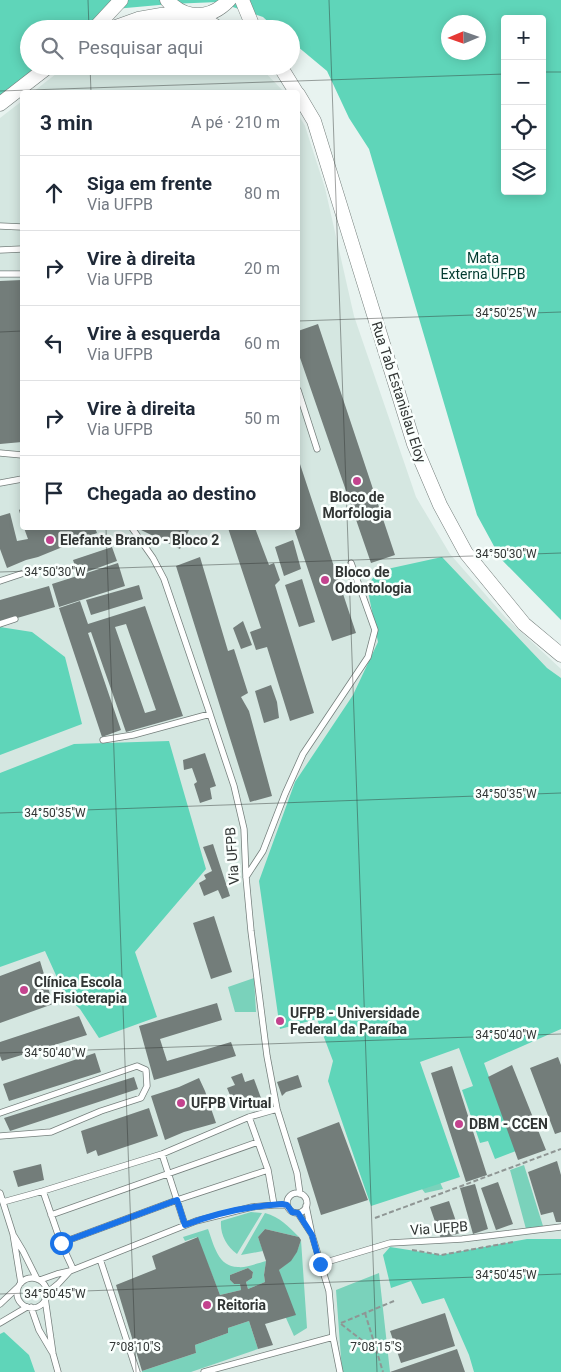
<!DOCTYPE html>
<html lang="pt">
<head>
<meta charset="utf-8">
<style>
  body { margin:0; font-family:Roboto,sans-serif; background:#f2f2f3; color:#1f2937 }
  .controls { position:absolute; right:15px; top:15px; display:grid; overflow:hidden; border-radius:5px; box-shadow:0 2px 12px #0003 }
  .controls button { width:45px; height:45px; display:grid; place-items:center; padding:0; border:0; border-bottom:1px solid #e0e1e3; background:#fff; color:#1f2937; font:25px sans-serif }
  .compass { position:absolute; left:441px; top:15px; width:45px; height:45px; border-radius:50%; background:#fff; box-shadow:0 2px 12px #0003; rotate:268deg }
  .stop { position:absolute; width:15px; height:15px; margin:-11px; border:4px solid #1a73e8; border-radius:50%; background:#fff }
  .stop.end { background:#1a73e8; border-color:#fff; box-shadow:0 1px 5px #0008 }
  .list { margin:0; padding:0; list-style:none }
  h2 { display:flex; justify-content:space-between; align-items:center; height:65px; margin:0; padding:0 20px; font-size:21px }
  h2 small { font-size:16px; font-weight:400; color:#747a83 }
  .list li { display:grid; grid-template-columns:32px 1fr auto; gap:15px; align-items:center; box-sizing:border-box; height:75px; padding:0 20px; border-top:1px solid #e0e1e3 }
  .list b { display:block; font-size:19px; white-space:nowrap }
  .list p { margin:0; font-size:16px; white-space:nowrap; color:#747a83 }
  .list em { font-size:16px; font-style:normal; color:#747a83 }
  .icon { flex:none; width:28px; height:28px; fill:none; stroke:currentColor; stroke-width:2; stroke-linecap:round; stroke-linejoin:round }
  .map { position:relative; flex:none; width:561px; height:1372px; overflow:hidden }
  .search { position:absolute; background:#fff; box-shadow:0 2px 12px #0003; left:20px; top:20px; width:280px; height:55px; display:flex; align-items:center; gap:12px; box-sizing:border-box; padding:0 18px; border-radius:28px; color:#747a83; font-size:19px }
  .panel { position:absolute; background:#fff; box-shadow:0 2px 12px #0003; left:20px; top:90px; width:280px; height:440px; border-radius:5px }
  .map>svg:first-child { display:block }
  .built { fill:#d5e7e1 }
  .green { fill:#7ad2bb }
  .forest { fill:#5fd5b9; fill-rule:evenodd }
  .building { fill:#737d7a; fill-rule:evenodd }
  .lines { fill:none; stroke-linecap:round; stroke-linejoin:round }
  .service-casing { stroke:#757f7c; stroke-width:7 }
  .tertiary-casing { stroke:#757f7c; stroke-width:15 }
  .path { stroke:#8f9694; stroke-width:2; stroke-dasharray:5 2.5; stroke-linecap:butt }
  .service { stroke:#fff; stroke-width:5.5 }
  .tertiary { stroke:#fff; stroke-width:14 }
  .route { stroke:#1a73e8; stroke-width:6 }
  .ticks { fill:none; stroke:#313534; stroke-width:1; stroke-opacity:0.45 }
  .poi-dot { fill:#c3438e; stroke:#fafffd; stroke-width:2 }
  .labels { text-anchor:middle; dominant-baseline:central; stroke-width:5; stroke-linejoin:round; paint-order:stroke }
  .park-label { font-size:14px; fill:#023b30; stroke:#fafffd }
  .street-label { font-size:14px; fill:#313534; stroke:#fafffd }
  .poi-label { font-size:14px; font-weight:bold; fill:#313534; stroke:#fafffd; text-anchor:start }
  .ticks-label { font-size:12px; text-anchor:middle; fill:#313534; stroke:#fafffd; stroke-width:5; stroke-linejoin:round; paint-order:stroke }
</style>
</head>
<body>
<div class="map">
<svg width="561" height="1372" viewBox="0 0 561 1372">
  <rect width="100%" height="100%" fill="#e8f3f0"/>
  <path class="built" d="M66,66H259L284,92H33Z
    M22,101V528H298V114L305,126L325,188L354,316L416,497L450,554L506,618L561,669V1372H0V118Z"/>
  <path class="green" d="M254,978L256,1012H235L228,987Z
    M431,1162L443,1189L425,1193L416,1181Z
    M524,1165L543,1226L526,1229L510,1170Z
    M251,1212L262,1213L237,1254C226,1246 220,1234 221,1221Z
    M265,1213C280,1217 288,1226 299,1237L265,1229L258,1237L263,1251L241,1255Z
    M208,1229C214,1245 218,1267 238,1267C246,1268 258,1263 266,1261L264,1275L265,1282L248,1289L246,1282L252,1278L253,1272L248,1268L230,1275V1280L234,1284H240L241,1290L220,1295L197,1237L185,1241L183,1237Z
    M301,1240L307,1328L294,1336L286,1318L279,1270C292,1260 296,1256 301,1240Z
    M379,1273L390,1372H342L336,1290Z
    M249,1321L258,1349L191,1372H142V1371L196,1353L195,1345L228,1333V1328Z"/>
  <path class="forest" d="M0,0H561V620L501,559L477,515L369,149L349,118L327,71L291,41V29H276L263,17L218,2L170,4L115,9L90,29H29V66H41L0,98ZM505,19H542V191H505ZM448,22H478V52H448Z
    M442,557L547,668L561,678V1029L484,1063L516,1151L495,1159L488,1141L480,1143L462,1090L473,1086L459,1048L420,1062L460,1177L371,1206L328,1081L333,1061L317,1019L280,1029L259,881L295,782L353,695L378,642L367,586L378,571Z
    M0,627L32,632L65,657L82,724L0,755Z
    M169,741L206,869L135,952L157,1017L99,1038L80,1009L65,995L45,951L0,967V773L74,744Z
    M527,1239H561V1372H474L469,1355L444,1298L422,1304L411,1281L391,1288L383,1255L390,1247L441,1255Z
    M4,1332L29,1355L35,1372H0V1334Z"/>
  <path class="building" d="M22,280V442L0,444V281Z
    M318,324L395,555L371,563L298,352V331Z
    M298,458L356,633L332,641L294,528H298Z
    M22,508V521L19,510Z
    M10,513L17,541L28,539L24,528H49L50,530L58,528H95L97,533L38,557L26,560L7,568L0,549V516Z
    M137,528H190L180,549Z
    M228,528H255L269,565L274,563L280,580L275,585L314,713L290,721L267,647L256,650L250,632L261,628Z
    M293,540L301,569L284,576L275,547Z
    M112,547L117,561L78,575L73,560Z
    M200,557L228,651L234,649L248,693L241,697L249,711L272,796L250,802L176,566Z
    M118,563L125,586L59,607L52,584Z
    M302,579L315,622L299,627L285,585Z
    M139,585L143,599L91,615L86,600Z
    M49,586L55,607L0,623V600Z
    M80,601L88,624L145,606L183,716L126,732L91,632L88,633L121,730L102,737L59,608ZM126,624L156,710L145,713L115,627Z
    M243,621L252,645L241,649L233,628Z
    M271,685L277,702L279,718L264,723L255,691Z
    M205,753L216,786L210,788L212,799L200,803L194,784L197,782L192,768L184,770L183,760Z
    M213,844L230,896L222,899L218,890L204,896L199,883L206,879L204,875L212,871L203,847Z
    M214,916L232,972L211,979L193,923Z
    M40,961L53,1004L0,1023V976Z
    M217,1003L222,1020L160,1039L167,1061L231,1042L236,1056L154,1080L139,1026Z
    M79,1016L87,1035L2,1061L0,1056V1042Z
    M95,1053L101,1072L9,1101L3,1084Z
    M558,1057L561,1065V1132L555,1134L530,1068Z
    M512,1065L546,1150L518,1160L488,1077Z
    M452,1066L487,1175L466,1182L431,1073Z
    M242,1073L245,1082L254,1079L261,1098L241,1106L239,1098L232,1100L227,1088L235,1085L231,1077Z
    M298,1075L302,1087L286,1092L282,1096L277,1082Z
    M134,1077L138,1089L10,1131L4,1118Z
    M199,1078L205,1091L216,1123L184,1132L165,1140L151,1096L179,1087Z
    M149,1108L158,1136L98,1156L96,1150L87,1154L81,1131Z
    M339,1122L368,1200L321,1215L297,1138Z
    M557,1161L561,1175V1222H556L553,1212L541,1215L528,1172Z
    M41,1164L44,1180L18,1187L13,1171Z
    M498,1182L513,1224L496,1230L481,1188Z
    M475,1184L488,1229L473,1234L460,1188Z
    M449,1201L460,1233L441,1239L430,1207Z
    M265,1229L299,1237L301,1240L297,1252L291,1261L279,1270L296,1315L265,1324L273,1345L258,1349L249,1321L228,1328V1333L195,1345L196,1353L142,1371L116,1285L156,1269L152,1256L198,1237L220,1295L241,1290L240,1284H234L230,1280V1275L248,1268L253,1272L252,1278L246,1282L248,1289L265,1282L264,1275L266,1261L258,1237Z
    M445,1313L455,1346L401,1363L390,1331Z
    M457,1349L465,1372H390Z"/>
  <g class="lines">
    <g class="service-casing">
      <path id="service" d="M0,226L22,227
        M0,250L22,249
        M0,274H22
        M298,390L317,449
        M0,453L22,455
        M0,483L22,479
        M132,528L153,558L164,579L210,714
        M0,581L30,571
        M0,624L15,619
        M103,740L133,735L210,714L234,786L244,829L246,877L251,931L267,1056L277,1109L297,1173L300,1194
        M246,877L263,851L285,794L303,754L368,657L375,630L351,563
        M0,1113L137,1066L146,1070L147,1086L141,1098L101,1111L51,1132L0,1136
        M249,1117L268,1170L274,1205
        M162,1154L185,1225
        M43,1191L61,1243L73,1269
        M0,1193L13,1234L21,1283
        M287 1203a10 10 0 1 1 20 0a10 10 0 1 1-20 0Z
        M3,1202L43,1191L162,1154L249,1117L277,1109
        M306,1206L312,1235L329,1291L333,1337L340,1372
        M298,1213L311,1233
        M51,1215L258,1142
        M14,1236L23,1251L37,1279
        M61,1243L177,1200L268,1170
        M100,1259L137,1372
        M320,1264L390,1243L462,1239L561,1227
        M17 1293a15 15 0 1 1 30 0a15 15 0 1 1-30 0Z
        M40,1280L57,1274L70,1271L196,1221L252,1207L274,1205H287
        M47,1293L58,1284L70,1271
        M45,1298L53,1354L58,1372
        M0,1304L18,1287
        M31,1307L39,1330L52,1352
        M0,1323L27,1307
        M204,1372L333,1337"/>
    </g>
    <g class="tertiary-casing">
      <path id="tertiary" d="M167,0C185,20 210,20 229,0
        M242,0L254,29
        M197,15L220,29
        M94,29L121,0
        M110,29L138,19L161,15L184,13
        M280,66L296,92
        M298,94L314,121L414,444L440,505L466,553L524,624L561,655
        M0,104L49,66"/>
    </g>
    <path class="path" d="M375,1218L561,1149
      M412,1250L441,1255L513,1242
      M365,1313L383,1372
      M341,1323L394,1301
      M341,1324L377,1352"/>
    <use href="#service" class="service"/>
    <use href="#tertiary" class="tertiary"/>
  </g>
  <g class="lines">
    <path class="route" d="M61,1243L177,1200L185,1225C216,1213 250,1206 282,1204L287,1205L292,1212L298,1213L312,1235L320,1264"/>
  </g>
  <path class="ticks" d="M88,0L89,29M329,0L377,1372M90,66L91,92M542,72H561M0,91L505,74M298,321L561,312M0,332L22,331M106,528L136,1372M0,572L561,553M0,813L561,793M0,1053L561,1034M0,1294L561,1274"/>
  <g class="poi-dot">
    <circle cx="357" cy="481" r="5"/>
    <circle cx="50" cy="540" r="5"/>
    <circle cx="325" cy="580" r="5"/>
    <circle cx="24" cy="990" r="5"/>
    <circle cx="280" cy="1021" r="5"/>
    <circle cx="181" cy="1103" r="5"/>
    <circle cx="459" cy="1124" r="5"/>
    <circle cx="207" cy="1305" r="5"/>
  </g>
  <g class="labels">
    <g class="park-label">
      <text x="483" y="258">Mata<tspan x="483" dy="16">Externa UFPB</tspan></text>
    </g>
    <g class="street-label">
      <text transform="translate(399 392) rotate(72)">Rua Tab Estanislau Eloy</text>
      <text transform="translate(232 856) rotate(-94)">Via UFPB</text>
      <text transform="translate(439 1228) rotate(-4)">Via UFPB</text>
    </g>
    <g class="poi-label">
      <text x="357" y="497" text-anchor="middle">Bloco de<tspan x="357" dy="16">Morfologia</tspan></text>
      <text x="60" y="540">Elefante Branco - Bloco 2</text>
      <text x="335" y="572">Bloco de<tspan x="335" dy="16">Odontologia</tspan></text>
      <text x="34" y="982">Clínica Escola<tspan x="34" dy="16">de Fisioterapia</tspan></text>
      <text x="290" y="1013">UFPB - Universidade<tspan x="290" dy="16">Federal da Paraíba</tspan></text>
      <text x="191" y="1103">UFPB Virtual</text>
      <text x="469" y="1124">DBM - CCEN</text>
      <text x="217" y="1305">Reitoria</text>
    </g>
  </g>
  <g class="ticks-label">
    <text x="506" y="317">34°50'25"W</text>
    <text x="506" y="558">34°50'30"W</text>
    <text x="55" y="576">34°50'30"W</text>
    <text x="506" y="798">34°50'35"W</text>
    <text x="55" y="817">34°50'35"W</text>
    <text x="506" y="1039">34°50'40"W</text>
    <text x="55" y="1057">34°50'40"W</text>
    <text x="506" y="1279">34°50'45"W</text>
    <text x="55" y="1298">34°50'45"W</text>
    <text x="135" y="1351">7°08'10"S</text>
    <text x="376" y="1351">7°08'15"S</text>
  </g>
</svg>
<div class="controls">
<button>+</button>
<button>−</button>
<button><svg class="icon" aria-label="locate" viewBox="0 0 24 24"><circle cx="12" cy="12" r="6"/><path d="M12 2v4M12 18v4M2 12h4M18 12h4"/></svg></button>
<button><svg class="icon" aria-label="layers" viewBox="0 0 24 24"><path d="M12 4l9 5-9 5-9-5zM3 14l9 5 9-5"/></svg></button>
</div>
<svg class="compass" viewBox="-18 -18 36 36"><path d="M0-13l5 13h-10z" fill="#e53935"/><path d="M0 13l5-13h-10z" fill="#747a83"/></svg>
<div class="stop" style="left:61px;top:1243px"></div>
<div class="stop end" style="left:320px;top:1264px"></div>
<div class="search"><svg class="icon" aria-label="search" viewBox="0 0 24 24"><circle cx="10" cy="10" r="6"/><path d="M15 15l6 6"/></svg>Pesquisar aqui</div>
<section class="panel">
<h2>3 min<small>A pé · 210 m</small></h2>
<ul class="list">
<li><svg class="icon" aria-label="ahead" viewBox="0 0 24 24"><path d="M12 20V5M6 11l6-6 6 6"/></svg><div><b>Siga em frente</b><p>Via UFPB</p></div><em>80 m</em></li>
<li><svg class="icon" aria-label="right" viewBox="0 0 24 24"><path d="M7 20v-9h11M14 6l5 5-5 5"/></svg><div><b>Vire à direita</b><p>Via UFPB</p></div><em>20 m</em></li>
<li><svg class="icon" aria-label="left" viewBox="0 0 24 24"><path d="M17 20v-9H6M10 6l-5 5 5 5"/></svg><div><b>Vire à esquerda</b><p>Via UFPB</p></div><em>60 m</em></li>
<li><svg class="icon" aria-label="right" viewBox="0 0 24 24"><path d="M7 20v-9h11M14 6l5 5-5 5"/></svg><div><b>Vire à direita</b><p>Via UFPB</p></div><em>50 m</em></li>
<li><svg class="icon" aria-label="arrive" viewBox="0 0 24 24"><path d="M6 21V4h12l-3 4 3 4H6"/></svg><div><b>Chegada ao destino</b></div></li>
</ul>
</section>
</div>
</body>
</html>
